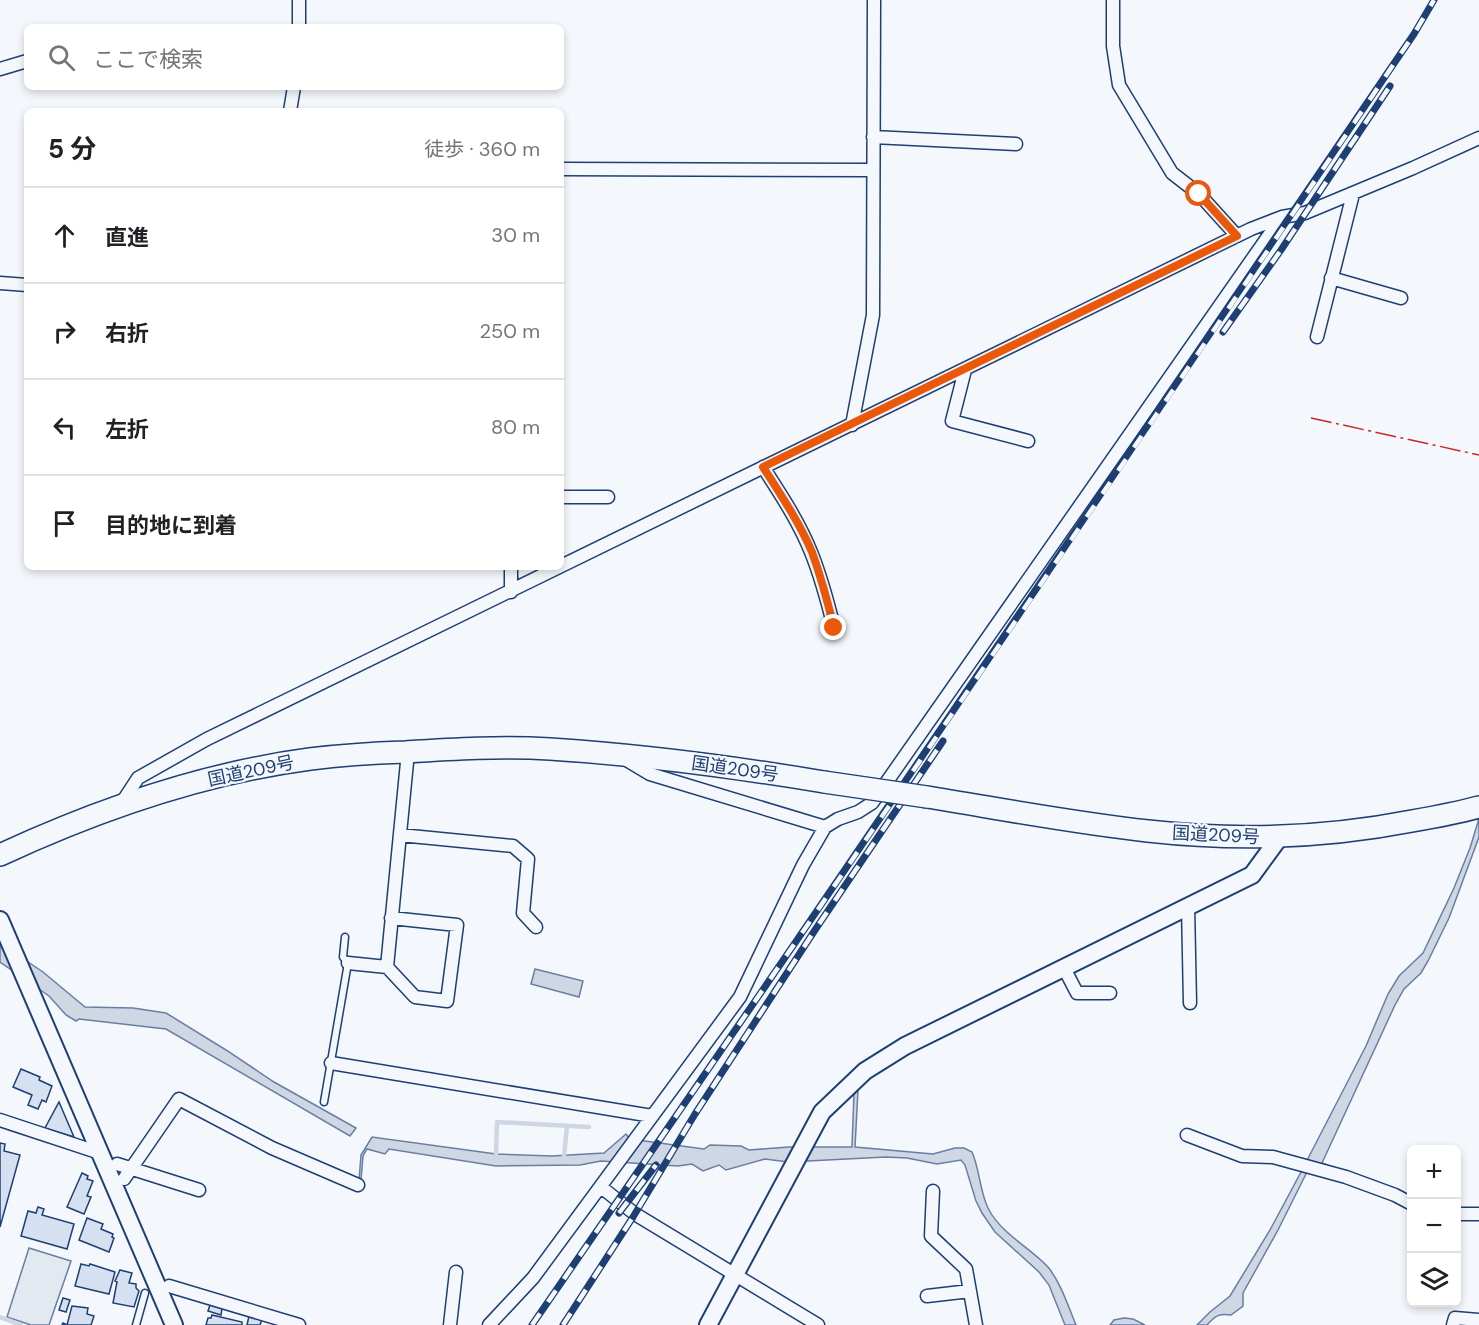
<!DOCTYPE html>
<html lang="ja">
<head>
<meta charset="utf-8">
<style>
  body { margin:0; font-family:"DM Sans","Noto Sans JP",sans-serif; background:#f2f2f2; color:#202124 }
  .controls { position:absolute; right:18px; bottom:18px; display:grid; overflow:hidden; border-radius:9px; box-shadow:0 3px 9px #0003 }
  .controls button { width:54px; height:54px; display:grid; place-items:center; padding:0; border:0; border-bottom:2px solid #e0e0e0; background:#fff; color:#202124; font:30px sans-serif }
  .stop { position:absolute; width:18px; height:18px; margin:-14px; border:4px solid #ea580c; border-radius:50%; background:#fff }
  .stop.end { background:#ea580c; border-color:#fff; box-shadow:0 2px 6px #0008 }
  .list { margin:0; padding:0; list-style:none }
  h2 { display:flex; justify-content:space-between; align-items:center; height:78px; margin:0; padding:0 24px; font-size:26px }
  h2 small { font-size:20px; font-weight:400; color:#757577 }
  .list li { display:grid; grid-template-columns:39px 1fr auto; gap:18px; align-items:center; box-sizing:border-box; height:96px; padding:0 24px; border-top:2px solid #e0e0e0 }
  .list b { display:block; font-size:22px; white-space:nowrap }
  .list em { font-size:20px; font-style:normal; color:#757577 }
  .icon { flex:none; width:33px; height:33px; fill:none; stroke:currentColor; stroke-width:2; stroke-linecap:round; stroke-linejoin:round }
  .map { position:relative; flex:none; width:1479px; height:1325px; overflow:hidden }
  .search { position:absolute; background:#fff; box-shadow:0 3px 9px #0003; left:24px; top:24px; width:540px; height:66px; display:flex; align-items:center; gap:15px; box-sizing:border-box; padding:0 21px; border-radius:9px; color:#757577; font-size:22px }
  .panel { position:absolute; background:#fff; box-shadow:0 3px 9px #0003; left:24px; top:108px; width:540px; height:462px; border-radius:9px }
  .map>svg:first-child { display:block }
  .green { fill:#e3e9f0; stroke:#687fa3; stroke-width:1.5 }
  .water { fill:#cfd7e4; stroke:#687fa3; stroke-width:1.5 }
  .lines { fill:none; stroke-linecap:round; stroke-linejoin:round }
  .stream { stroke:#cfd7e4; stroke-width:4.5 }
  .building { fill:#d5e0f0; stroke:#1d3f73; stroke-width:1.5 }
  .service-casing { stroke:#1d3f73; stroke-width:9 }
  .minor-casing { stroke:#1d3f73; stroke-width:15 }
  .tertiary-casing { stroke:#1d3f73; stroke-width:20 }
  .trunk-casing { stroke:#1d3f73; stroke-width:24 }
  .service { stroke:#f4f7fb; stroke-width:6 }
  .minor { stroke:#f4f7fb; stroke-width:12 }
  .tertiary { stroke:#f4f7fb; stroke-width:16 }
  .trunk { stroke:#f4f7fb; stroke-width:21 }
  .rail-casing { stroke:#1d3f73; stroke-width:7 }
  .rail { stroke:#f4f7fb; stroke-width:4.5; stroke-dasharray:14; stroke-linecap:butt }
  .trunk-bridge-casing { stroke:#1d3f73; stroke-width:24; stroke-linecap:butt }
  .trunk-bridge { stroke:#f4f7fb; stroke-width:21 }
  .power { stroke:#c62828; stroke-width:1.5; stroke-dasharray:21 4.5 3 4.5; stroke-linecap:butt }
  .route { stroke:#ea580c; stroke-width:8 }
  .labels { text-anchor:middle; dominant-baseline:central; stroke-width:4.5; stroke-linejoin:round; paint-order:stroke }
  .street-label { font-size:18px; fill:#1d3f73; stroke:#f4f7fb }
</style>
</head>
<body>
<div class="map">
<svg width="1479" height="1325" viewBox="0 0 1479 1325">
  <rect width="100%" height="100%" fill="#f4f7fb"/>
  <path class="green" d="M29,1248L71,1261L49,1325H31L7,1317Z"/>
  <path class="water" d="M1479,810V837L1449,918L1428,961L1421,973L1404,989L1395,1005L1322,1163L1341,1171L1311,1164L1278,1230L1243,1293V1306L1231,1315C1219,1313 1215,1316 1207,1325H1197L1210,1312L1230,1296L1270,1230L1301,1172L1366,1046L1388,994L1399,976L1423,953L1454,888L1470,848L1478,822Z
    M0,943L43,972L85,1007L133,1008L166,1013L226,1050L274,1082L356,1128L350,1136L166,1029L79,1019L76,1021L66,1015L49,996L0,962Z
    M535,969L583,981L579,997L531,984Z
    M858,1090L855,1147L933,1154L955,1148H964L972,1152C980,1170 980,1194 989,1210C1002,1234 1029,1247 1048,1267C1061,1283 1068,1306 1076,1325H1065L1049,1285L1039,1272L995,1232L982,1213L976,1201L965,1165L961,1160L937,1164L907,1158L886,1157L788,1162L765,1159L726,1170L719,1165L703,1171L692,1164L678,1166L601,1161L580,1165L496,1166L389,1149L385,1154L367,1149L363,1156L361,1180H359L361,1155L372,1137L496,1154L552,1156L604,1153L626,1134L630,1139L704,1149L710,1145L741,1146L749,1150L789,1147H852L854,1094Z
    M1124,1318L1133,1319L1145,1325H1110L1114,1320Z"/>
  <g class="lines">
    <path class="stream" d="M496,1154L497,1122L589,1127
      M564,1156L567,1126
      M0,1317L21,1325"/>
  </g>
  <path class="building" d="M21,1069L40,1077L39,1080L52,1086L46,1102L42,1100L38,1109L28,1105L32,1095L13,1087Z
    M59,1102L74,1137L45,1128Z
    M0,1143L5,1144L4,1151L20,1155L0,1227Z
    M82,1173L88,1176L87,1179L93,1181L87,1196L91,1197L84,1214L67,1207Z
    M38,1207L44,1209L42,1215L74,1224L67,1249L21,1236L28,1211L36,1213Z
    M87,1218L103,1224L101,1229L113,1234L112,1237L114,1238L109,1252L79,1240Z
    M81,1264L89,1266L90,1264L115,1272L109,1294L75,1286Z
    M120,1270L132,1273L129,1283L136,1284V1288L139,1291L134,1307L113,1303L117,1282L115,1281Z
    M63,1298L70,1300L66,1312L59,1310Z
    M210,1305L222,1308L221,1315L208,1311Z
    M72,1306L88,1308L87,1314L94,1316L91,1325H62L63,1323L67,1325Z
    M212,1315L242,1322V1325H206L208,1318H211Z
    M249,1316L262,1319L260,1325H247Z"/>
  <g class="lines">
    <g class="service-casing">
      <path id="service" d="M324,1102L348,963L343,957L345,937
        M136,1325L145,1293"/>
    </g>
    <g class="minor-casing">
      <path id="minor" d="M1113,0V46L1119,85L1172,173L1199,194L1237,236
        M299,27V0
        M0,69L27,61
        M290,111L294,87
        M873,137L1016,144
        M561,169L873,170
        M1331,278L1401,298
        M0,283L27,285
        M1317,337L1353,194
        M965,370L952,421L1028,441
        M852,425L873,315L874,0
        M763,467C781,495 799,522 811,552C821,577 828,603 834,628
        M561,497H608
        M511,567V592
        M625,759L650,774L825,827
        M121,804L138,778L207,739L1251,229L1282,217L1305,213L1413,168L1479,138
        M400,835L513,846L528,859L523,913L536,927
        M1188,906L1190,1003
        M348,963L387,967L408,752
        M387,967L415,997L447,1001L457,925L391,918
        M1064,968L1077,993H1110
        M331,1063L652,1116
        M0,1120L100,1153
        M1187,1135L1242,1156L1273,1157L1346,1177L1395,1195L1412,1204
        M117,1164L199,1190
        M124,1179L179,1099L272,1148L358,1185
        M601,1187L635,1214L818,1325
        M933,1191L931,1236L966,1269L976,1325
        M1456,1214H1479
        M169,1286L299,1325
        M927,1296L970,1291
        M450,1325L456,1272
        M489,1325L533,1278L740,997L803,865L825,827L838,819L858,812L872,803L1281,218
        M1453,1325L1455,1318L1479,1320"/>
    </g>
    <g class="tertiary-casing">
      <path id="tertiary" d="M0,920L174,1325
        M708,1325L822,1112L865,1071L905,1046L1252,875L1279,838"/>
    </g>
    <g class="trunk-casing">
      <path id="trunk" d="M927,797C1001,809 1074,823 1148,831C1237,841 1325,838 1412,821C1435,817 1457,813 1479,807
        M0,855C97,810 204,773 310,759C342,755 374,753 405,752C453,749 502,746 550,749C642,755 734,767 824,782"/>
    </g>
    <use href="#service" class="service"/>
    <use href="#minor" class="minor"/>
    <use href="#tertiary" class="tertiary"/>
    <use href="#trunk" class="trunk"/>
    <g class="rail-casing">
      <path id="rail" d="M1223,332L1281,250L1390,86
        M619,1213L656,1165
        M532,1325C828,896 1123,466 1414,34L1434,0
        M563,1325L633,1217L695,1114L815,930L943,741"/>
    </g>
    <use href="#rail" class="rail"/>
    <g class="trunk-bridge-casing">
      <path id="trunk-bridge" d="M824,782L927,797"/>
    </g>
    <use href="#trunk-bridge" class="trunk-bridge"/>
    <path class="power" d="M1311,418L1479,455"/>
  </g>
  <g class="lines">
    <path class="route" d="M834,628C828,603 821,577 812,552C799,522 781,495 763,467L1237,236L1199,194"/>
  </g>
  <g class="labels">
    <g class="street-label">
      <text transform="translate(735 769) rotate(8)">国道209号</text>
      <text transform="translate(251 771) rotate(-12)">国道209号</text>
      <text transform="translate(1216 835) rotate(3)">国道209号</text>
    </g>
  </g>
</svg>
<div class="controls">
<button>+</button>
<button>−</button>
<button><svg class="icon" aria-label="layers" viewBox="0 0 24 24"><path d="M12 4l9 5-9 5-9-5zM3 14l9 5 9-5"/></svg></button>
</div>
<div class="stop" style="left:1199px;top:194px"></div>
<div class="stop end" style="left:834px;top:628px"></div>
<div class="search"><svg class="icon" aria-label="search" viewBox="0 0 24 24"><circle cx="10" cy="10" r="6"/><path d="M15 15l6 6"/></svg>ここで検索</div>
<section class="panel">
<h2>5 分<small>徒歩 · 360 m</small></h2>
<ul class="list">
<li><svg class="icon" aria-label="ahead" viewBox="0 0 24 24"><path d="M12 20V5M6 11l6-6 6 6"/></svg><div><b>直進</b></div><em>30 m</em></li>
<li><svg class="icon" aria-label="right" viewBox="0 0 24 24"><path d="M7 20v-9h11M14 6l5 5-5 5"/></svg><div><b>右折</b></div><em>250 m</em></li>
<li><svg class="icon" aria-label="left" viewBox="0 0 24 24"><path d="M17 20v-9H6M10 6l-5 5 5 5"/></svg><div><b>左折</b></div><em>80 m</em></li>
<li><svg class="icon" aria-label="arrive" viewBox="0 0 24 24"><path d="M6 21V4h12l-3 4 3 4H6"/></svg><div><b>目的地に到着</b></div></li>
</ul>
</section>
</div>
</body>
</html>
